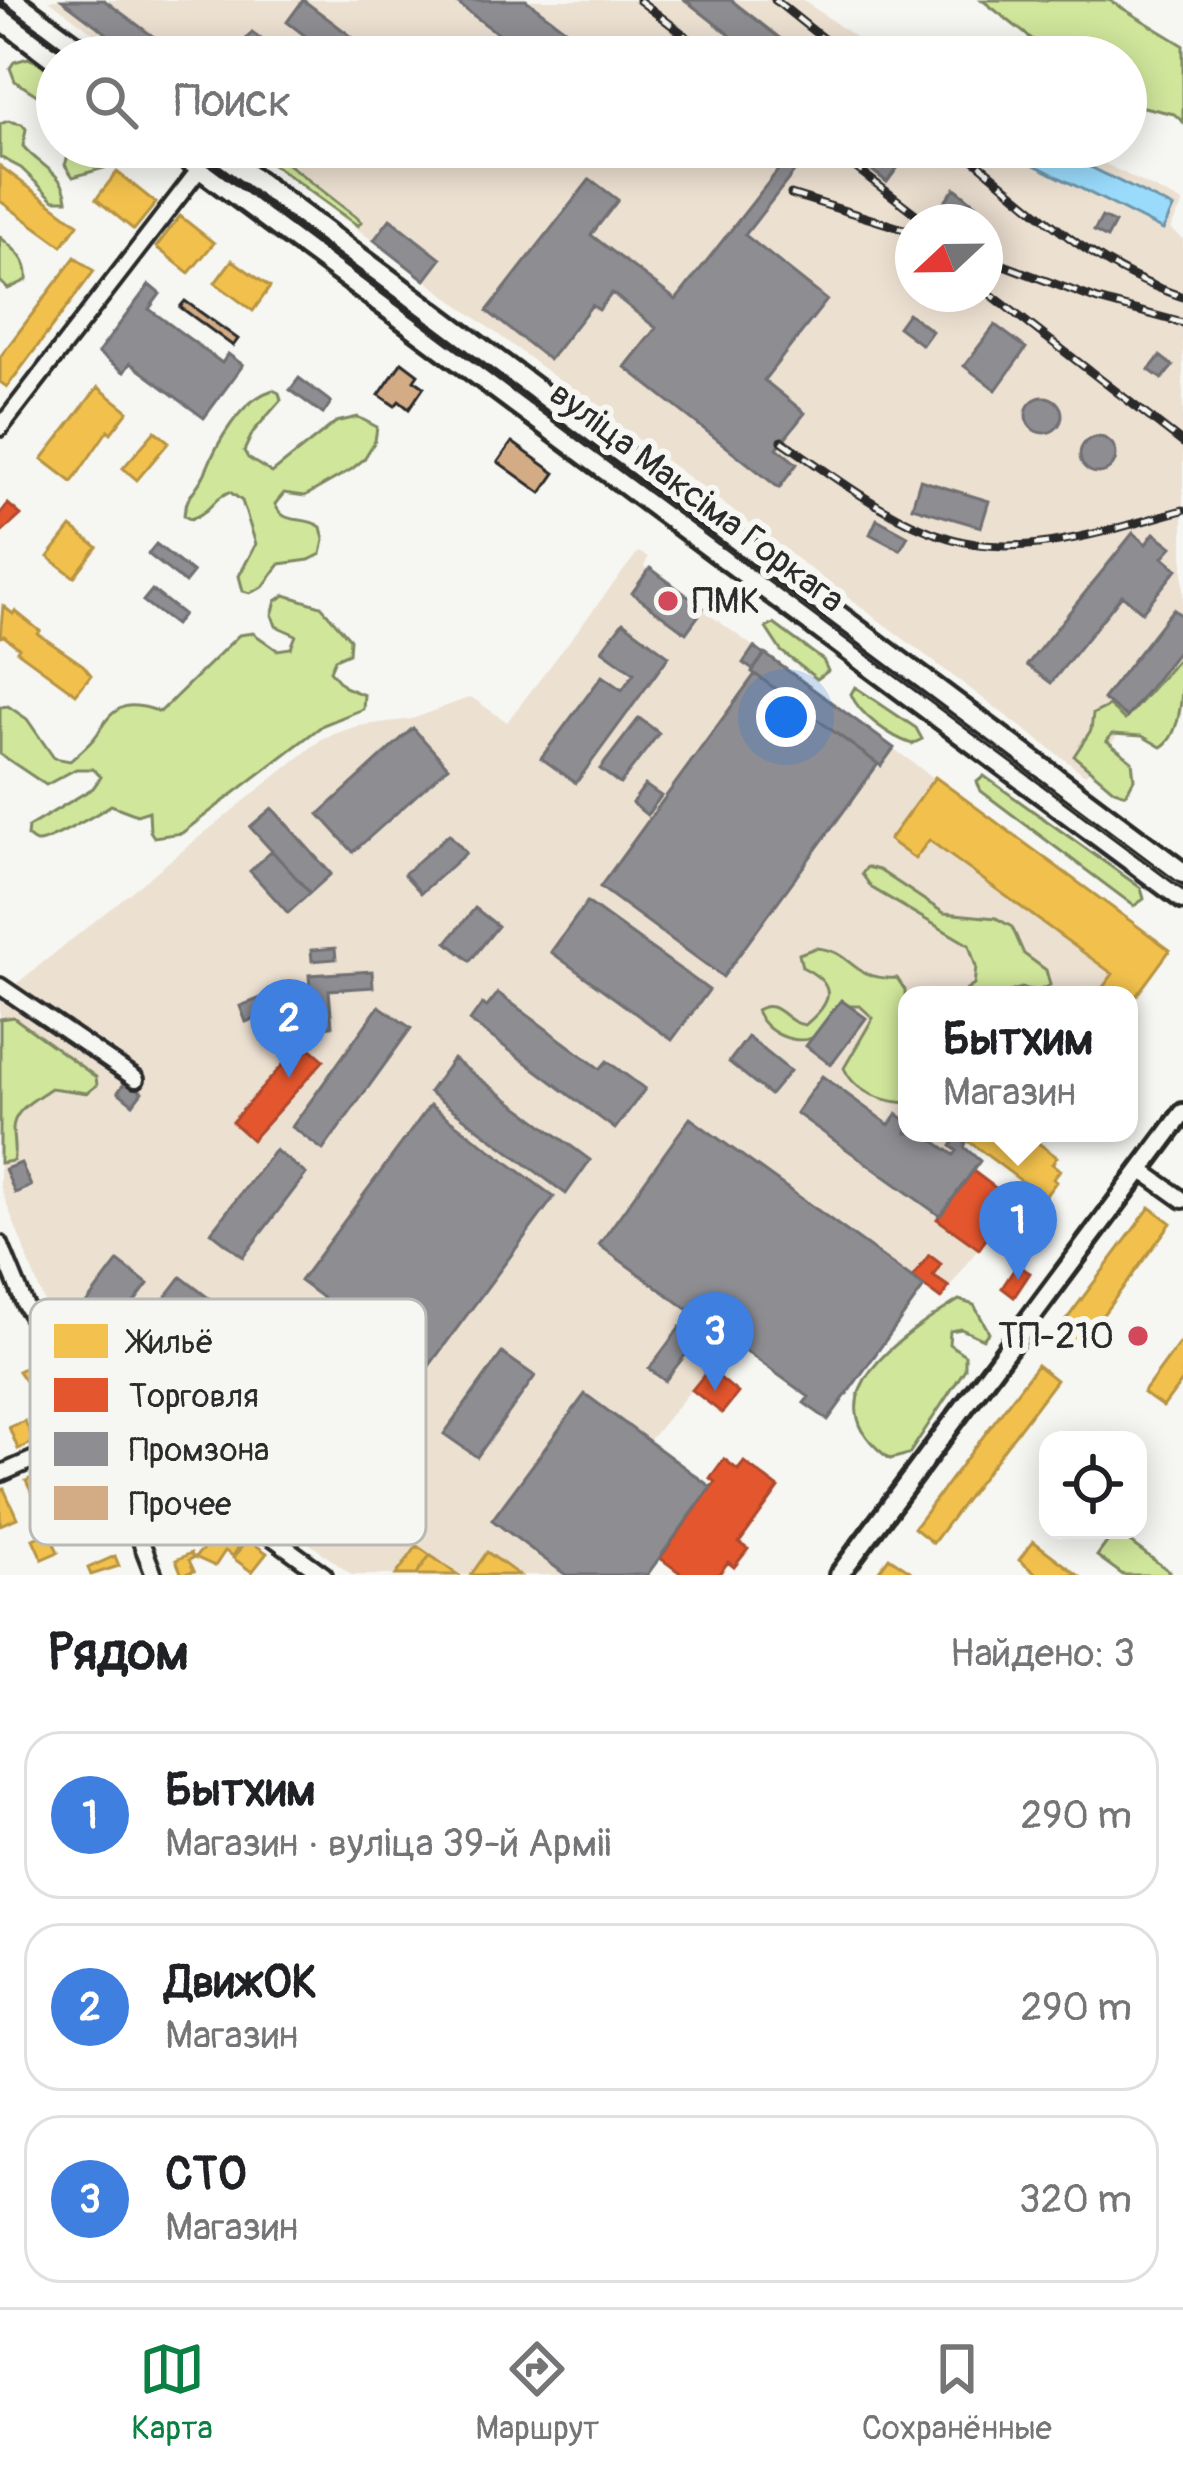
<!DOCTYPE html>
<html lang="ru">
<head>
<meta charset="utf-8">
<style>
  body { margin:0; font-family:Pangolin,sans-serif; background:#f6f6f6; color:#202124 }
  .controls { position:absolute; right:36px; bottom:36px; display:grid; overflow:hidden; border-radius:24px; box-shadow:0 6px 30px #0003 }
  .controls button { width:108px; height:108px; display:grid; place-items:center; padding:0; border:0; border-bottom:3px solid #e0e0e0; background:#fff; color:#202124; font:60px sans-serif }
  .compass { position:absolute; left:895px; top:204px; width:108px; height:108px; border-radius:50%; background:#fff; box-shadow:0 6px 30px #0003; rotate:248deg }
  .you { position:absolute; left:786px; top:717px; width:42px; height:42px; margin:-30px; border:9px solid #fff; border-radius:50%; background:#1a73e8; box-shadow:0 0 0 18px #1a73e833 }
  .badge { display:grid; place-items:center; width:78px; height:78px; border-radius:50%; background:#0b8043; color:#fff; font-size:39px; font-weight:700 }
  .pin { position:absolute; translate:-50% -99px; filter:drop-shadow(0 3px 6px #0008) }
  .pin::after { content:''; position:absolute; top:63px; width:42px; height:36px; background:inherit; clip-path:polygon(0 0,100% 0,50% 100%) }
  .popup { position:absolute; left:898px; top:986px; width:240px; height:156px; box-sizing:border-box; display:grid; place-content:center; border-radius:24px; background:#fff; filter:drop-shadow(0 3px 9px #0005); font-size:39px; white-space:nowrap; color:#757577 }
  .popup b { font-size:45px; color:#202124 }
  .popup::after { content:''; position:absolute; left:50%; top:100%; margin-left:-24px; border:24px solid transparent; border-top-color:#fff }
  .list { margin:0; padding:0; list-style:none }
  h2 { display:flex; justify-content:space-between; align-items:center; height:156px; margin:0; padding:0 48px; font-size:51px }
  h2 small { font-size:39px; font-weight:400; color:#757577 }
  .list li { display:grid; grid-template-columns:78px 1fr auto; gap:36px; align-items:center; box-sizing:border-box; height:168px; margin:0 24px 24px; padding:0 24px; border:3px solid #e0e0e0; border-radius:36px }
  .list b { display:block; font-size:45px; white-space:nowrap }
  .list p { margin:0; font-size:39px; white-space:nowrap; color:#757577 }
  .list em { font-size:39px; font-style:normal; color:#757577 }
  .icon { flex:none; width:66px; height:66px; fill:none; stroke:currentColor; stroke-width:2; stroke-linecap:round; stroke-linejoin:round }
  .map { position:relative; flex:none; width:1183px; height:1575px; overflow:hidden }
  .search { position:absolute; background:#fff; box-shadow:0 6px 30px #0003; left:36px; right:36px; top:36px; height:132px; display:flex; align-items:center; gap:30px; box-sizing:border-box; padding:0 42px; border-radius:66px; color:#757577; font-size:45px }
  .sheet { height:732px; background:#fff }
  nav { display:flex; justify-content:space-around; align-items:center; box-sizing:border-box; height:168px; border-top:3px solid #e0e0e0; background:#fff; font-size:33px; color:#757577 }
  nav a { display:grid; justify-items:center; gap:6px }
  nav .on { color:#0b8043 }
  .map>svg:first-child { display:block }
  .built { fill:#ece0d1; fill-rule:evenodd }
  .green { fill:#d0e69b; stroke:#7e8863; stroke-width:3 }
  .water { fill:#9adbfc; stroke:#6e95a8; stroke-width:3 }
  .homes { fill:#f2c14e; stroke:#b69444; stroke-width:3 }
  .shops { fill:#e4572e; stroke:#ac4a2d; stroke-width:3 }
  .industry { fill:#8d8d92; stroke:#707073; stroke-width:3 }
  .building { fill:#d3ab85; stroke:#2b2b2b; stroke-width:3 }
  .lines { fill:none; stroke-linecap:round; stroke-linejoin:round }
  .minor-casing { stroke:#2b2b2b; stroke-width:22 }
  .tertiary-casing { stroke:#2b2b2b; stroke-width:26 }
  .secondary-casing { stroke:#2b2b2b; stroke-width:27 }
  .minor { stroke:#f6f6f2; stroke-width:14 }
  .tertiary { stroke:#f6f6f2; stroke-width:16 }
  .secondary { stroke:#f6f6f2; stroke-width:18 }
  .tram { stroke:#2b2b2b; stroke-width:3 }
  .rail-casing { stroke:#2b2b2b; stroke-width:9 }
  .rail { stroke:#f6f6f2; stroke-width:4.5; stroke-dasharray:14; stroke-linecap:butt }
  .poi-dot { fill:#d1495b; stroke:#f6f6f2; stroke-width:4.5 }
  .labels { text-anchor:middle; dominant-baseline:central; stroke-width:12; stroke-linejoin:round; paint-order:stroke }
  .street-label { font-size:36px; fill:#2b2b2b; stroke:#f6f6f2 }
  .poi-label { font-size:36px; fill:#2b2b2b; stroke:#f6f6f2; text-anchor:start }
  .key { fill:#f6f6f2; stroke:#b9b9b6; stroke-width:3 }
  .key-label { font-size:33px; fill:#2b2b2b }
</style>
</head>
<body>
<div class="map">
<svg width="1183" height="1575" viewBox="0 0 1183 1575">
  <rect width="100%" height="100%" fill="#f6f6f2"/>
  <filter id="ink" filterUnits="userSpaceOnUse"><feTurbulence type="fractalNoise" baseFrequency=".00833" numOctaves="2"/><feDisplacementMap in="SourceGraphic" scale="24" xChannelSelector="R" yChannelSelector="G"/><feConvolveMatrix kernelMatrix="1 2 1 2 8 2 1 2 1" color-interpolation-filters="sRGB"/></filter>
  <g filter="url(#ink)">
    <path class="built" d="M49,0H803L883,57H126Z
      M248,147H1072L1183,203L1170,229L1183,239V656L1085,775ZM913,222H985V294H913Z
      M638,552L648,557L644,567L1170,950L1129,1006V995H1095L1083,986L1076,995H907V1133H974L964,1147L980,1161L974,1171L1013,1201L941,1299L923,1288L828,1420L804,1403L808,1396L731,1341L649,1441L711,1487L647,1575H352L121,1404L53,1325L0,1186V997L323,738L357,726L412,719L471,697L507,722Z"/>
    <path class="green" d="M982,0H1109L1183,45V122L1174,114L1126,103V57H1055Z
      M28,58L42,64L57,79V108L15,81L10,68L14,62Z
      M8,121L22,124L26,129L23,146C39,166 64,172 67,200H54L21,168L0,157V124Z
      M71,147H98L104,168L73,177L65,165Z
      M249,147H266L356,217L361,222L358,226Z
      M0,237C14,249 29,260 27,280L8,289L0,281Z
      M273,390L279,393L281,400L253,432L244,451L248,458L272,473L336,422L358,417L377,427L375,441L364,459L352,469L305,496L284,493L275,504C284,527 302,514 321,527L324,540L321,554L309,560L280,564L263,587L250,593L243,591L239,576L256,544L242,501L230,492C214,496 210,514 190,519L184,516C185,496 197,490 205,473C217,443 240,400 273,390Z
      M285,595L321,606L350,639L349,653L335,659L330,671L344,687L364,695L363,709L323,725L182,833L154,837L150,831L149,811L137,815L111,805C101,812 45,844 36,842C32,841 30,838 27,836L28,827L93,788L101,777L93,769H76L46,785L0,754V707L8,706L27,719L54,758L70,761C79,753 91,744 98,733C114,704 129,700 160,712L239,635L253,633L277,650L291,648L296,635L276,626L272,615L276,601Z
      M774,624L823,660L828,671L817,679L781,651L766,628Z
      M1183,653C1183,683 1183,735 1161,747L1142,736L1112,734L1107,741L1132,761L1134,779L1126,794L1114,790L1074,756L1091,730L1093,714L1109,706L1125,720Z
      M855,687L916,728L922,739L912,744C891,737 859,715 851,694Z
      M984,776L1141,888L1144,899L1134,906L981,791L977,782Z
      M867,867L879,870L944,913L996,918L1012,927L1024,954L1046,970L1050,985L1038,991L1021,988L1002,995H959L974,985L976,967L969,945L872,888L862,874Z
      M815,948C854,950 849,981 897,978L905,990L907,1103C882,1101 855,1093 844,1068L873,1018L860,1006H848C839,1015 830,1028 820,1034C798,1049 764,1033 756,1010C778,997 784,1023 805,1025C833,1002 838,985 802,967L799,954Z
      M13,1017L96,1077L97,1085L87,1093L51,1088C36,1099 12,1110 13,1131C13,1143 16,1149 13,1161L0,1163V1019Z
      M959,1300L974,1305L989,1332L983,1339L961,1329L950,1331L949,1344L965,1355V1369L909,1454L890,1459C804,1397 905,1334 959,1300Z
      M1115,1531L1169,1571L1166,1575H1123L1097,1556Z"/>
    <path class="water" d="M999,147H1050L1173,208L1163,230Z"/>
    <path class="homes" d="M0,166L78,224L62,246L0,201Z
      M117,172L156,203L134,230L96,199Z
      M180,216L214,243L189,273L156,247Z
      M75,257L94,271L7,387L0,382V357Z
      M232,260L270,287L253,311L215,283Z
      M98,387L128,411L111,433L108,430L72,482L42,459Z
      M155,431L169,442L137,480L123,468Z
      M71,527L97,547L74,577L48,557Z
      M3,606L13,614L15,611L40,631L38,634L83,665L91,675L76,694L17,651L19,648L4,636L0,637Z
      M935,777L1170,950L1129,1006V995H1097L1113,974L929,840L915,859L889,840Z
      M974,1133H1025L1057,1157L1052,1164L1060,1170L1053,1179L1056,1182L1044,1198L968,1141Z
      M1150,1207L1171,1223L1079,1347L1058,1331Z
      M1183,1338V1380L1163,1407L1143,1393Z
      M38,1361L47,1380L30,1388L18,1371Z
      M1037,1365L1056,1380L933,1543L914,1528Z
      M149,1381L191,1413L177,1432L135,1400Z
      M63,1408L71,1425L59,1430L51,1414Z
      M25,1421L34,1442L18,1449L9,1427Z
      M129,1458L143,1477L130,1483L122,1461Z
      M60,1463L61,1467L71,1463L77,1477L61,1483L54,1466Z
      M154,1472L171,1484L163,1495L146,1483Z
      M36,1476L46,1500L37,1504L26,1481Z
      M4,1489L17,1518L0,1525V1491Z
      M193,1497L207,1507L194,1525L169,1516L166,1511L174,1500L186,1509Z
      M207,1507L225,1520L212,1538L194,1525Z
      M234,1522L243,1529L235,1541L238,1548L233,1556L225,1551L215,1566L195,1557L213,1539L220,1544L224,1538L231,1543L234,1538L227,1532Z
      M111,1523L116,1536L99,1543L94,1530Z
      M49,1532L58,1552L42,1559L33,1539Z
      M247,1539L267,1553L252,1572L233,1558Z
      M1033,1541L1078,1575H1038L1031,1570L1019,1560Z
      M417,1546L430,1555L416,1575H396Z
      M487,1552L519,1575H471Z
      M191,1553L193,1558L189,1560L194,1571L182,1575L176,1560Z
      M430,1555L458,1575H416Z
      M115,1556L119,1566L91,1575L88,1568Z
      M889,1557L910,1571L907,1575H876Z"/>
    <path class="shops" d="M8,504L21,515L0,534V514Z
      M303,1042L324,1060L252,1140L232,1122Z
      M973,1171L1013,1201L979,1249L937,1219Z
      M929,1255L941,1264L933,1276L949,1287L941,1299L912,1278Z
      M1017,1265L1030,1273L1014,1297L1002,1288Z
      M709,1369L738,1393L722,1413L692,1390Z
      M724,1459L738,1470L744,1462L779,1488L739,1543L748,1549L734,1567L728,1562L718,1575H683L660,1558L715,1482L710,1478Z"/>
    <path class="industry" d="M62,0H104L154,37L138,57Z
      M303,0L367,48L360,57H333L287,22Z
      M453,0H526L601,56L529,57Z
      M685,0H731L804,57H758Z
      M252,32L284,57H238L234,54Z
      M488,147H526L512,165Z
      M842,147H913L887,182Z
      M790,155L801,163L745,235L827,300L764,380L805,413L777,448L797,464L779,488L625,367L656,328L612,293L599,310L592,305L549,360L487,311L590,179L618,200L591,235L676,300Z
      M955,188L984,211L976,222H955L938,209Z
      M1102,217L1115,223L1107,238L1094,231Z
      M390,219L441,259L425,280L374,240Z
      M149,285L160,294L149,309L222,363L228,354L243,365L204,418L130,363L124,372L98,353Z
      M908,313L932,331L922,345L898,327Z
      M995,325L1026,348L996,390L964,366Z
      M1160,356L1173,366L1162,379L1149,370Z
      M299,378L331,402L323,414L290,390Z
      M1026 415a18 18 0 1 1 36 0a18 18 0 1 1-36 0Z
      M1080 455a18 18 0 1 1 36 0a18 18 0 1 1-36 0Z
      M920,480L989,501L981,527L912,507Z
      M877,519L908,536L900,550L870,534Z
      M1133,533L1146,544L1154,533L1172,547L1163,557L1177,569L1142,612L1122,595L1051,683L1027,665Z
      M156,544L193,573L185,583L148,554Z
      M650,568L704,608L686,633L632,593Z
      M152,590L183,614L175,625L143,601Z
      M1173,609L1183,617V645L1127,717L1103,699Z
      M623,622L669,656L576,783L541,758L602,676L622,690L634,673L602,650Z
      M754,647L764,655L753,670L743,663Z
      M765,654L894,748L881,766L752,672Z
      M755,674L878,764L723,977L600,887Z
      M639,718L659,733L620,784L600,769Z
      M413,728L448,767L353,852L319,814Z
      M645,785L661,796L647,815L632,803Z
      M272,808L331,874L310,893L250,827Z
      M449,834L466,853L421,893L404,874Z
      M272,851L310,893L288,913L250,871Z
      M587,902L709,990L672,1040L551,952Z
      M475,908L498,926L470,961L447,942Z
      M335,948L336,959L312,961L311,950Z
      M372,971L373,987L329,990L332,1026L313,1028L309,975Z
      M274,993L280,1008L246,1022L240,1006Z
      M498,993L600,1069L607,1061L645,1089L615,1129L470,1021L482,1004L487,1007Z
      M841,1000L866,1018L831,1065L806,1046Z
      M379,1006L411,1028L323,1150L292,1127Z
      M748,1037L790,1071L770,1095L729,1062Z
      M453,1059L590,1160L566,1194L429,1092Z
      M822,1076L889,1125L897,1114L907,1121V1133H923L954,1155L957,1151L951,1146L957,1137L966,1143L964,1147L980,1161L940,1216L796,1113Z
      M127,1080L142,1092L133,1104L118,1092Z
      M430,1105L554,1197L424,1373L300,1281Z
      M690,1118L924,1287L828,1420L804,1403L809,1397L599,1245Z
      M275,1150L306,1174L243,1257L211,1232Z
      M21,1163L31,1186L15,1193L5,1169Z
      M118,1261L148,1284L109,1336L79,1313Z
      M181,1277L214,1302L158,1374L126,1349Z
      M680,1327L704,1345L693,1359L686,1354L665,1381L649,1369Z
      M105,1351L148,1383L137,1396L123,1385L127,1381L99,1360Z
      M502,1353L535,1376L477,1457L444,1434Z
      M585,1394L711,1487L647,1575H566L492,1520Z
      M341,1408L365,1425L327,1477L304,1460Z"/>
    <path class="building" d="M185,301L238,339L233,346L180,307Z
      M402,362L418,374L414,380L424,387L409,409L399,401L395,406L379,395Z
      M512,442L555,473L541,493L498,462Z"/>
    <g class="lines">
      <g class="minor-casing">
        <path id="minor" d="M0,428L215,149
          M0,986L136,1079
          M1141,1170L1183,1200
          M0,1244L25,1305L87,1402L154,1575
          M91,1405L324,1575
          M0,1474L105,1428"/>
      </g>
      <g class="tertiary-casing">
        <path id="tertiary" d="M839,1575L1183,1113"/>
      </g>
      <g class="secondary-casing">
        <path id="secondary" d="M13,0L91,57
          M0,18L57,61
          M171,147L1183,899
          M212,147L1183,873"/>
      </g>
      <use href="#minor" class="minor"/>
      <use href="#tertiary" class="tertiary"/>
      <use href="#secondary" class="secondary"/>
      <path class="tram" d="M0,0L76,57
        M185,147L1183,890"/>
      <g class="rail-casing">
        <path id="rail" d="M639,0L713,57
          M775,0L846,57
          M829,147L926,222
          M958,147C1035,208 1086,265 1183,297
          M791,194L913,232
          M985,258L1098,300L1183,323
          M985,290L1183,443
          M782,441C834,476 888,520 949,538C1023,561 1111,529 1183,510"/>
      </g>
      <use href="#rail" class="rail"/>
    </g>
  </g>
  <g class="poi-dot">
    <circle cx="668" cy="601" r="12"/>
    <circle cx="1138" cy="1336" r="12"/>
  </g>
  <g class="labels">
    <g class="street-label">
      <text transform="translate(697 497) rotate(37)">вуліца Максіма Горкага</text>
    </g>
    <g class="poi-label">
      <text x="692" y="601">ПМК</text>
      <text x="1114" y="1336" text-anchor="end">ТП-210</text>
    </g>
  </g>
  <rect x="30" y="1299" width="396" height="246" rx="18" class="key"/>
  <rect x="54" y="1324" width="54" height="34" fill="#f2c14e"/>
  <rect x="54" y="1378" width="54" height="34" fill="#e4572e"/>
  <rect x="54" y="1432" width="54" height="34" fill="#8d8d92"/>
  <rect x="54" y="1486" width="54" height="34" fill="#d3ab85"/>
  <g class="key-label">
    <text x="129" y="1353">Жильё</text>
    <text x="129" y="1407">Торговля</text>
    <text x="129" y="1461">Промзона</text>
    <text x="129" y="1515">Прочее</text>
  </g>
</svg>
<div class="controls">
<button><svg class="icon" aria-label="locate" viewBox="0 0 24 24"><circle cx="12" cy="12" r="6"/><path d="M12 2v4M12 18v4M2 12h4M18 12h4"/></svg></button>
</div>
<svg class="compass" viewBox="-18 -18 36 36"><path d="M0-13l5 13h-10z" fill="#e53935"/><path d="M0 13l5-13h-10z" fill="#757577"/></svg>
<div class="you"></div>
<div class="pin badge" style="left:1018px;top:1280px;background:#3f7fe0">1</div>
<div class="popup"><b>Бытхим</b>Магазин</div>
<div class="pin badge" style="left:289px;top:1078px;background:#3f7fe0">2</div>
<div class="pin badge" style="left:715px;top:1391px;background:#3f7fe0">3</div>
<div class="search"><svg class="icon" aria-label="search" viewBox="0 0 24 24"><circle cx="10" cy="10" r="6"/><path d="M15 15l6 6"/></svg>Поиск</div>
</div>
<section class="sheet">
<h2>Рядом<small>Найдено: 3</small></h2>
<ul class="list">
<li><span class="badge" style="background:#3f7fe0">1</span><div><b>Бытхим</b><p>Магазин · вуліца 39-й Арміі</p></div><em>290 m</em></li>
<li><span class="badge" style="background:#3f7fe0">2</span><div><b>ДвижОК</b><p>Магазин</p></div><em>290 m</em></li>
<li><span class="badge" style="background:#3f7fe0">3</span><div><b>СТО</b><p>Магазин</p></div><em>320 m</em></li>
</ul>
</section>
<nav>
<a class="on"><svg class="icon" aria-label="map" viewBox="0 0 24 24"><path d="M3 6l6-2 6 2 6-2v14l-6 2-6-2-6 2zM9 4v14M15 6v14"/></svg>Карта</a>
<a><svg class="icon" aria-label="directions" viewBox="0 0 24 24"><path d="M12 3l9 9-9 9-9-9zM9 14v-3h6M13 9l2 2-2 2"/></svg>Маршрут</a>
<a><svg class="icon" aria-label="saved" viewBox="0 0 24 24"><path d="M7 4h10v16l-5-4-5 4z"/></svg>Сохранённые</a>
</nav>
</body>
</html>
